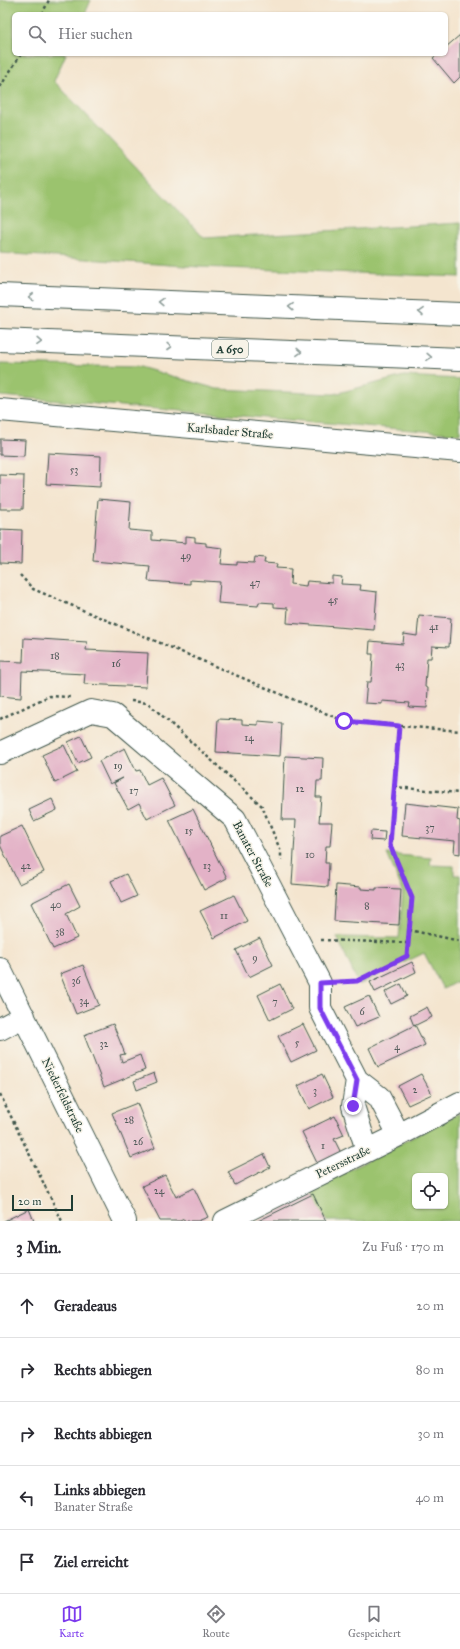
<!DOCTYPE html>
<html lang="de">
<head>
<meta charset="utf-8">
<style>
  body { margin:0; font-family:"IM FELL Great Primer",serif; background:#f7f7f7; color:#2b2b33 }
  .controls { position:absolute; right:12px; bottom:12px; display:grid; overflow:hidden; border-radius:6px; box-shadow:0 1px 3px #0004 }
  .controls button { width:36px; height:36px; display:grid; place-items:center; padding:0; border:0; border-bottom:1px solid #e1e1e2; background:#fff; color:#2b2b33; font:20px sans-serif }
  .scale { position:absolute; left:12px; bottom:10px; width:61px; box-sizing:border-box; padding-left:4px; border:2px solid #1f3d34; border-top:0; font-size:11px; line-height:14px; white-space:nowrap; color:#1f3d34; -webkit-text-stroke:3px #f7f3e8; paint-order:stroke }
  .stop { position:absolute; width:12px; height:12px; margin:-9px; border:3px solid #7c3aed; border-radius:50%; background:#fff }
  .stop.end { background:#7c3aed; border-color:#fff; box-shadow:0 1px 4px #0008 }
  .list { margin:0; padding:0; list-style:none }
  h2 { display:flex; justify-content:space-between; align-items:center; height:52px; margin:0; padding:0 16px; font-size:17px }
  h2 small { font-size:13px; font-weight:400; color:#7c7c81 }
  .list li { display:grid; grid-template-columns:26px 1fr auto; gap:12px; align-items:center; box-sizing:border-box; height:64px; padding:0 16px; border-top:1px solid #e1e1e2 }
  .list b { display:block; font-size:15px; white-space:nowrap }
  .list p { margin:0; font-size:13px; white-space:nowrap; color:#7c7c81 }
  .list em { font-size:13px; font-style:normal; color:#7c7c81 }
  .icon { flex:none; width:22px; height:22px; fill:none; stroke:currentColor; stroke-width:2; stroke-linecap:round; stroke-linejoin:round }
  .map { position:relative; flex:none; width:460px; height:1221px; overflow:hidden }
  .search { position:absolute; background:#fff; box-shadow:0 1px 3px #0004; left:12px; right:12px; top:12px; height:44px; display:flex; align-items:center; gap:10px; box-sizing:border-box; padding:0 14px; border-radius:6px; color:#7c7c81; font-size:15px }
  .sheet { height:372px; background:#fff }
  nav { display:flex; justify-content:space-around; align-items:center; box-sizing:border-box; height:56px; border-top:1px solid #e1e1e2; background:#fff; font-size:11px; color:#7c7c81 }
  nav a { display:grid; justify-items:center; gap:2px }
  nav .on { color:#7c3aed }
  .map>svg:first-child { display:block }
  .green { fill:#9bc36e; stroke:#5d8051; fill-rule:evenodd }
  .building { fill:#e3b2c7 }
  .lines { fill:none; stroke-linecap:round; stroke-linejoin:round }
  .street-casing { stroke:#3f564b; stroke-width:24 }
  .highway-casing { stroke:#3f564b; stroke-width:24 }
  .path { stroke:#3f564b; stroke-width:2.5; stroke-dasharray:3 3; stroke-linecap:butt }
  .street { stroke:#fff; stroke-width:22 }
  .highway { stroke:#fff; stroke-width:22 }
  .oneway { stroke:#8f9e9a }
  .route { stroke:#7c3aed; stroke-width:5 }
  .labels { text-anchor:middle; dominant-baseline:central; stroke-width:3; stroke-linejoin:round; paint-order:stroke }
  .number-label { font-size:10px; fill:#505a59 }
  .shield { fill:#f7f3e8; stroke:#60746a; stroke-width:1 }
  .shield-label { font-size:11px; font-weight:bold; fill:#1f3d34 }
  .street-label { font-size:12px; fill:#1f3d34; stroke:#f7f3e8 }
</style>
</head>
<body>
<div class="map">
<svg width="460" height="1221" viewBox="0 0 460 1221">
  <rect width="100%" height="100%" fill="#f7f3e8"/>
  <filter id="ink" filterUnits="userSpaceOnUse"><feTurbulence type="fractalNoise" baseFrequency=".025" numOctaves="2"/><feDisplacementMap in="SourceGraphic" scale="8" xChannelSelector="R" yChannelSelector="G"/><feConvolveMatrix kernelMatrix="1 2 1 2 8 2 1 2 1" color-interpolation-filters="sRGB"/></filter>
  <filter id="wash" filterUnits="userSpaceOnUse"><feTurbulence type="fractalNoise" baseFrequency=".012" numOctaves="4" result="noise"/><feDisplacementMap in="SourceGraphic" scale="16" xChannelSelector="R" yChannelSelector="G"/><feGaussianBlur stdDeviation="0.9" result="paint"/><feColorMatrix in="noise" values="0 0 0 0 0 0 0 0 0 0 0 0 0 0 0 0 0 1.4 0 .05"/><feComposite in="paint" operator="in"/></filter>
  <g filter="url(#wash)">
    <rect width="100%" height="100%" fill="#f4e5cf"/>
    <path class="green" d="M0,0H91L85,14H14V54H66L54,81L204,238L460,223V277L199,267L0,253Z
      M0,364L140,367L217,389L334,394L404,376L460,379V434L0,396Z
      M387,854L431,858L430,865L454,866V875H460V980L443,989L424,953L359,985L337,937L399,938L403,891Z
      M460,1113V1221H326L310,1190ZM415,1176H445V1206H415Z"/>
    <g id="blocks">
      <path class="building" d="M460,35V77L454,83L433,58L438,54H446V47Z
        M0,439L25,440L24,456L0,455Z
        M48,453L101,456L100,487L46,484Z
        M0,475L24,476L23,509H0Z
        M98,499L131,502L129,530L152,532V540L186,543V536L195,537V542L206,543V546L223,548L221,564L237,565V562L254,563L255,557L265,558L264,563L277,564L276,568L291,569L290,584L306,586L307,581L332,583V576L342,577L341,584L361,585L360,590L377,592L374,630L287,623L288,608L274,607V603L259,602L258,606L218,603L220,582L190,580V584L148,581L150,566L93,561Z
        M0,529L22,530L21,564L0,563Z
        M419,615L451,618L449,647L432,646L431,658H427L425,687L428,688L427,708L409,707L410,703L382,701V704L365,703L367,682H371L372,673L373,654H369L370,641L403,644L404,634L417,636Z
        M24,638L87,642L86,650L148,653L146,687L84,684L85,674L22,671L21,698L0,696V661L23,662Z
        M218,719L242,720V724L258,725V721L282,723L280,756L216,752Z
        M81,736L91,757L78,763L68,742Z
        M64,745L77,772L55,783L42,755Z
        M125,748L136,771L140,770L147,785L161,778L175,805L147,819L139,803L128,809L114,783L123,778L110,784L99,761Z
        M285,756L323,758L322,781H317L316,797H321L319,822H332L330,846H326L325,863H329L328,887L292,884L296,820H282Z
        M52,799L57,810L34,821L29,810Z
        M405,803L458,809L457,820L460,821V854L454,853L455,841L402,836Z
        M193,809L227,878L204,890L169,820Z
        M22,826L44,872L19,884L0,845V836Z
        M371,831L385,832L384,841L370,840Z
        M126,874L137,896L121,903L111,881Z
        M69,884L80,906L66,914L77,938L53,949L31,903Z
        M336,885L361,887V889L376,890V888L401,889L399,925L334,921Z
        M234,895L247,921L214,938L200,911Z
        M260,938L273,965L249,977L236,950Z
        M412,962L416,972L375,992L370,982Z
        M83,965L99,1005L76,1014L60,974Z
        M280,984L292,1009L270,1020L258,995Z
        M401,984L407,996L391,1004L385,992Z
        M369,996L379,1017L355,1027L345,1007Z
        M427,1007L432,1017L414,1026L410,1016Z
        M113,1024L125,1054L120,1055L122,1062L140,1055L145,1070L104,1087L84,1035Z
        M303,1024L316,1050L291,1062L278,1036Z
        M415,1025L425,1045L378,1067L369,1048Z
        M154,1073L157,1082L137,1090L134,1081Z
        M322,1074L333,1097L309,1109L298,1086Z
        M421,1074L432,1094L408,1105L398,1086Z
        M137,1103L155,1148L131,1158L112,1113Z
        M335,1116L344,1135L334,1139L341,1153L318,1165L302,1132Z
        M264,1154L270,1167L235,1185L228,1172Z
        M165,1175L176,1197L194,1188L208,1217L198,1221H185L184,1219L180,1221H160L142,1186Z
        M313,1194L326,1221H258Z
        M29,1209L34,1221H4Z"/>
    </g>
  </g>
  <g filter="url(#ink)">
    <use href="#blocks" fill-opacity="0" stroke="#3f564b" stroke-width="1"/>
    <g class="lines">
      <g class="street-casing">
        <path id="street" d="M0,410L460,451
          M0,753L91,711L113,715L235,819L320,983V1008L357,1080L353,1106L367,1150
          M0,969L125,1221
          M0,1029L24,1016
          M357,1080L379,1097L399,1135
          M225,1221L399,1135L460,1103"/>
      </g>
      <g class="highway-casing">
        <path id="highway" d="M0,295L460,314
          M0,340L460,359"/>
      </g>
      <path class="path" d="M42,14L49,0
        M0,87L21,54
        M20,575L33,589L344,721L460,731
        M131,701L148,703L262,806L281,852V860
        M0,719L49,696L70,697
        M394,787L460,793
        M409,930L460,941
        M321,940L408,943
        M340,982L357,981L407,956L412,898L390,845L399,726
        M0,1094L62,1221"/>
      <use href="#street" class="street"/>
      <use href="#highway" class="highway"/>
    </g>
    <defs><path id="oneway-chevron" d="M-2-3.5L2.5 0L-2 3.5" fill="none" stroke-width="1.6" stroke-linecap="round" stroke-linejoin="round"/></defs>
    <g class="oneway">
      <use href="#oneway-chevron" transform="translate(31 297) rotate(-178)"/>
      <use href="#oneway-chevron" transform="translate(161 302) rotate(-178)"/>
      <use href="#oneway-chevron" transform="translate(291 307) rotate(-178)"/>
      <use href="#oneway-chevron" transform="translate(421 312) rotate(-178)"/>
      <use href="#oneway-chevron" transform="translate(39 342) rotate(2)"/>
      <use href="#oneway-chevron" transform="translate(169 347) rotate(2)"/>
      <use href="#oneway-chevron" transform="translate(299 352) rotate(2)"/>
      <use href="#oneway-chevron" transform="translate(429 357) rotate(2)"/>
    </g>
  </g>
  <g class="lines" filter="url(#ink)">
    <path class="route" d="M344,721L399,726L390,845L412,898L407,956L357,981L320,983V1008L357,1080L353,1106"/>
  </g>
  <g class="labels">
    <g class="number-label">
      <text x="74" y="470">53</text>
      <text x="186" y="556">49</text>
      <text x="255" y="583">47</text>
      <text x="333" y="600">45</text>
      <text x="434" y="627">41</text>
      <text x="55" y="656">18</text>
      <text x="116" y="664">16</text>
      <text x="400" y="665">43</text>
      <text x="249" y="738">14</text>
      <text x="118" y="766">19</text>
      <text x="300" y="789">12</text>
      <text x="134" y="791">17</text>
      <text x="430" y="828">37</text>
      <text x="189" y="831">15</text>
      <text x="310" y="855">10</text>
      <text x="26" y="866">42</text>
      <text x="207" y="866">13</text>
      <text x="56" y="905">40</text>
      <text x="367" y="906">8</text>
      <text x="224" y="916">11</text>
      <text x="60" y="932">38</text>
      <text x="255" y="958">9</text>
      <text x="76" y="981">36</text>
      <text x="84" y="1001">34</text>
      <text x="275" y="1002">7</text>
      <text x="362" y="1012">6</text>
      <text x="297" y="1043">5</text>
      <text x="104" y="1044">32</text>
      <text x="397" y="1047">4</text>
      <text x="415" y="1090">2</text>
      <text x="315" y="1091">3</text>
      <text x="129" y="1120">28</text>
      <text x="138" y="1142">26</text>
      <text x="323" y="1146">1</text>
      <text x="159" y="1191">24</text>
    </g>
    <rect class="shield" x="212" y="340" width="36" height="18" rx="3"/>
    <g class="shield-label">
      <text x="230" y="349">A 650</text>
    </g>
    <g class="street-label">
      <text transform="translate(230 431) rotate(5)">Karlsbader Straße</text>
      <text transform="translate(253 854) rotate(62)">Banater Straße</text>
      <text transform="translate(63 1095) rotate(64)">Niederfeldstraße</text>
      <text transform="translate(343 1162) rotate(-26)">Petersstraße</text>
    </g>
  </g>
</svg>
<div class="controls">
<button><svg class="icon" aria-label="locate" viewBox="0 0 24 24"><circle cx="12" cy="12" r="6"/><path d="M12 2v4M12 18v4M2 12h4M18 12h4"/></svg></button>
</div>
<div class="scale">20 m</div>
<div class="stop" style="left:344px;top:721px"></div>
<div class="stop end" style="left:353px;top:1106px"></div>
<div class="search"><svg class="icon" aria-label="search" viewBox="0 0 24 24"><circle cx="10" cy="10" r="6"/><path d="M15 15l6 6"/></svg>Hier suchen</div>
</div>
<section class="sheet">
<h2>3 Min.<small>Zu Fuß · 170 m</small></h2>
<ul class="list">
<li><svg class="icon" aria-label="ahead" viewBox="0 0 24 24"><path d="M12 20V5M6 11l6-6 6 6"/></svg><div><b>Geradeaus</b></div><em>20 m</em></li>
<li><svg class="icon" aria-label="right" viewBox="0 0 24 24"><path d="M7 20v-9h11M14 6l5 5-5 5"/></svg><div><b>Rechts abbiegen</b></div><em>80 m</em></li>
<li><svg class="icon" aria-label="right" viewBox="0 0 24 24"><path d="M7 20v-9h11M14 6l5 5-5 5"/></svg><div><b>Rechts abbiegen</b></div><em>30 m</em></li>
<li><svg class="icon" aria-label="left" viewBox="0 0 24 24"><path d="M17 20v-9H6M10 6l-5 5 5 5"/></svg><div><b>Links abbiegen</b><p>Banater Straße</p></div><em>40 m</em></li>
<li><svg class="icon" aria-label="arrive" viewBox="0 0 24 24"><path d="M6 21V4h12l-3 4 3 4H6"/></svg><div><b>Ziel erreicht</b></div></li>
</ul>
</section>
<nav>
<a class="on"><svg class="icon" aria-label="map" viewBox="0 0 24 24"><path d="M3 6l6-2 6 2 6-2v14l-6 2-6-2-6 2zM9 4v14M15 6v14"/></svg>Karte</a>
<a><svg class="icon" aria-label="directions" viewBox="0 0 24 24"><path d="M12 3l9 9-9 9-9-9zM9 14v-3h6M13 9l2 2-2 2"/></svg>Route</a>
<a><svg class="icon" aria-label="saved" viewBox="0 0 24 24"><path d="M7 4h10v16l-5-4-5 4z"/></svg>Gespeichert</a>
</nav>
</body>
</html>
